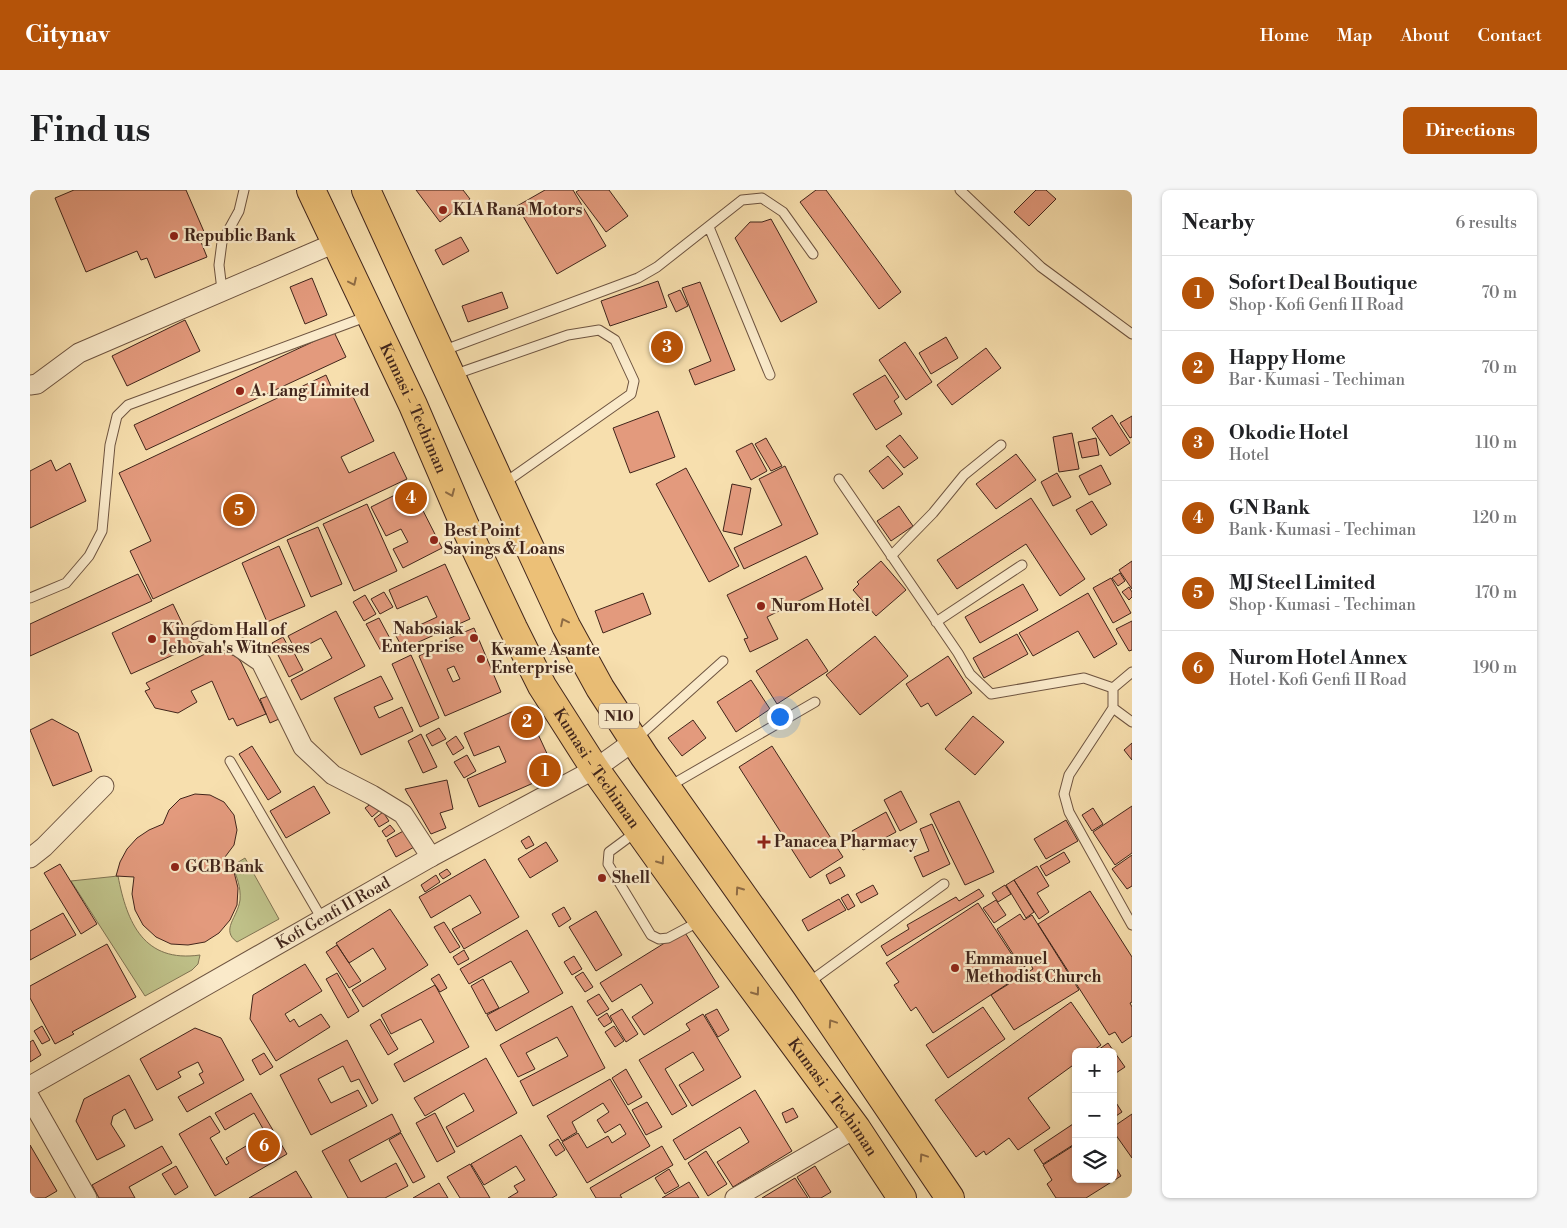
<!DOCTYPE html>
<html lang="en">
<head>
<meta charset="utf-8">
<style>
  body { margin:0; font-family:"Libre Bodoni",serif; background:#f6f6f6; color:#202124 }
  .controls { position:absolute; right:15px; bottom:15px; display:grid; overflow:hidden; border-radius:8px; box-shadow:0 1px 4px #0004 }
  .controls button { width:45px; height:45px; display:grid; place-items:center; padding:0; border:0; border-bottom:1px solid #e0e0e0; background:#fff; color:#202124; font:25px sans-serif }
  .you { position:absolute; left:749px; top:526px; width:18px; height:18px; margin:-12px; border:4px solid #fff; border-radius:50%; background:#1a73e8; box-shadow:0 0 0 8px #1a73e833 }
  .badge { display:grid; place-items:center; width:32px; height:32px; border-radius:50%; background:#b45309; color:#fff; font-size:16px; font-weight:700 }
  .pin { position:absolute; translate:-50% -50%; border:2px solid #fff; box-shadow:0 1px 5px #0006 }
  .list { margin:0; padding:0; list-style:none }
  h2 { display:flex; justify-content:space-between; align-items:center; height:65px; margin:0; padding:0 20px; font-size:21px }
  h2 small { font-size:16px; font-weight:400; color:#757577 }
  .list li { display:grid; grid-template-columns:32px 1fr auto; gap:15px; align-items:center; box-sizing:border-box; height:75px; padding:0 20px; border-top:1px solid #e0e0e0 }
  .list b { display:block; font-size:19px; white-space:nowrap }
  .list p { margin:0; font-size:16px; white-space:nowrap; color:#757577 }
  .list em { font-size:16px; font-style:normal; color:#757577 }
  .icon { flex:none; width:28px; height:28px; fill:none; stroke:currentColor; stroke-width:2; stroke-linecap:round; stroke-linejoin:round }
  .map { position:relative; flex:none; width:1102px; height:1008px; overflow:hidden; border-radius:8px }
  header { display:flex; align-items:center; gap:30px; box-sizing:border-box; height:70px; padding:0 25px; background:#b45309; color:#fff }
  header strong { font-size:24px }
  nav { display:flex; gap:28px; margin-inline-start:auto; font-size:18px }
  .intro { display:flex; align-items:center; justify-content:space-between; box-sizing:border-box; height:120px; padding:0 30px }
  h1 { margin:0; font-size:35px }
  .button { padding:12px 22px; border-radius:8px; background:#b45309; color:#fff; font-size:18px; font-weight:700 }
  main { display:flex; gap:30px; padding:0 30px }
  aside { flex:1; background:#fff; border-radius:8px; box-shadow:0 1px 4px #0004 }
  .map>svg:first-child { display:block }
  .green { fill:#bfc189; stroke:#807352 }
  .building { fill:#e39a7d; stroke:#41251b; fill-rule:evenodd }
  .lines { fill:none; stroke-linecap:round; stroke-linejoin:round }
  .service-casing { stroke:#6e5440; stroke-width:11 }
  .minor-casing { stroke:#6e5440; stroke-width:21 }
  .trunk-casing { stroke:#41251b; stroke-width:30 }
  .service { stroke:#faeaca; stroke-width:9 }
  .minor { stroke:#faeaca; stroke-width:19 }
  .trunk { stroke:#ecc077; stroke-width:28 }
  .oneway { stroke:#8e6b44 }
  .poi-dot { fill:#8f2418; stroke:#faeaca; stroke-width:2 }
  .labels { text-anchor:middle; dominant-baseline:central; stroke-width:4.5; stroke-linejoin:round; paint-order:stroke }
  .shield { fill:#faeaca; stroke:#786050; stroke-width:1 }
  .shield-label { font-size:15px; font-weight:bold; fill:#41251b }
  .poi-label { font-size:16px; font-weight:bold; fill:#41251b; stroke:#faeaca; text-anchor:start }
  .street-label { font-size:16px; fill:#41251b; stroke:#faeaca }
</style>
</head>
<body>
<header>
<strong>Citynav</strong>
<nav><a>Home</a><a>Map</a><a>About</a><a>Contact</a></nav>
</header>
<div class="intro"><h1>Find us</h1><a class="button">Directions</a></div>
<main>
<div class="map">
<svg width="1102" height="1008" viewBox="0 0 1102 1008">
  <rect width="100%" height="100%" fill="#f7dfae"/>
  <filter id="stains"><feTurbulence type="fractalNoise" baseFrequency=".004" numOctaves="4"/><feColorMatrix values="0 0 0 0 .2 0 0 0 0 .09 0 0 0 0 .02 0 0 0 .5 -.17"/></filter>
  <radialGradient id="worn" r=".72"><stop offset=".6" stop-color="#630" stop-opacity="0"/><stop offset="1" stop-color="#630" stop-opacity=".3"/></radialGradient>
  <path class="green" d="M215,668L249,729L207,752C190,740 208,727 210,710C211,697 207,687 202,676Z
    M88,686C97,733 114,773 170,765L168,774L162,780L115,806L41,691Z"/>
  <path class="building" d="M44,0H156L175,44L169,47L177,67L125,88L117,68L111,70L107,61L56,82L25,8Z
    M386,0H433L440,9L410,32Z
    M515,0H543L576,56L527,84L487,16Z
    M549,0H579L598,26L576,42L546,2Z
    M786,0H796L871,102L849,119L770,12Z
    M1006,0H1016L1026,9L999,36L984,22Z
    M741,29L787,112L751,132L705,48L720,32H732Z
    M431,47L439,61L413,75L405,60Z
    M282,88L297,125L275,134L260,97Z
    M628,91L637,117L580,136L571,111Z
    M670,92L705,180L665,195L659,180L681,171L652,98Z
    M650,100L658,116L646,122L638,105Z
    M472,102L478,118L438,132L432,116Z
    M155,130L170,161L97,196L82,166Z
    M304,142L316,167L116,260L104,235Z
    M916,147L928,168L901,184L889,163Z
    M875,152L902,192L876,210L849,170Z
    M956,158L971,178L922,215L907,195Z
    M296,185L304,203L318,196L344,251L311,267L319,283L364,262L377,289L123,409L100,361L121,351L89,283Z
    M855,185L869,207L864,211L872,224L846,240L823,204Z
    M628,221L645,267L600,283L583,238Z
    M1082,225L1100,253L1080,266L1062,238Z
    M1102,226V247L1100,248L1090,233Z
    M1042,243L1049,279L1029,282L1023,247Z
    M870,245L888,268L874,278L856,256Z
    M736,248L752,276L741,281L725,254Z
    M1066,248L1069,265L1052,268L1048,252Z
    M722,253L737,281L721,290L706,261Z
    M986,264L1006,290L966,319L946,294Z
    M858,266L873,284L853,299L839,281Z
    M21,270L26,281L40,273L56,311L0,338V281Z
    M1071,275L1081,294L1059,305L1049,286Z
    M755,276L788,344L714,379L704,358L752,335L729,289Z
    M656,278L709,376L679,392L626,294Z
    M1027,283L1041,307L1023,316L1011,292Z
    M702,294L721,298L712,345L693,341Z
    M381,297L412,358L373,378L363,359L378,352L371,339L356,346L341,317Z
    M1001,308L1055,389L1030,406L996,354L927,399L907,370Z
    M1062,311L1077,335L1061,345L1046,320Z
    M337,314L367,381L324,401L293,334Z
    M869,316L883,336L861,351L847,331Z
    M288,337L312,394L281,407L257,350Z
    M249,356L275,416L237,432L212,373Z
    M776,366L793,399L737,427L748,449L720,462L714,449L718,448L697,405Z
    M851,371L876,400L846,426L823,400L829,394L827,392Z
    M1102,371V399L1089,380Z
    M415,374L440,429L373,459L366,446L407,427L397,406L367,419L359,400Z
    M1090,383L1095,391L1088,396L1082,388Z
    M108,384L122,411L0,466V434Z
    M1081,388L1101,423L1083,433L1063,398Z
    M993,394L1008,420L950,453L935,427Z
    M1099,397L1102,402V407L1099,410L1092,402Z
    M354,402L363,417L350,424L341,409Z
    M613,403L621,424L573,443L565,421Z
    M1058,403L1087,454L1064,468L1048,441L1003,466L989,443Z
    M335,405L346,424L334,431L323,412Z
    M143,414L163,456L101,484L82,443Z
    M306,421L335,476L271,510L261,490L302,468L291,448L266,461L258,446Z
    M349,428L363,454L351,461L336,434Z
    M1102,431V460L1099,461L1086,439Z
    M444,438L471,502L415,526L389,466L403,459L401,456ZM424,476L430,489L423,492L417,479Z
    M987,444L998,464L954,488L943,468Z
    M845,446L878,486L830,525L796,485Z
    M253,447L258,456L260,455L273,480L259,487L242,453Z
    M777,449L798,481L747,514L726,481Z
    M186,462L200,464L207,467L211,472L236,524L207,536L203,528L199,530L182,491L161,501L167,512L148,523L125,518L115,501L120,499L116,493L177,463Z
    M381,465L409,528L390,537L362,474Z
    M918,466L942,503L906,526L898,513L891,517L876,494Z
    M351,486L363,509L344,517L349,528L372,517L383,541L331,565L304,508Z
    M721,490L740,519L706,542L687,512Z
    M238,506L249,529L240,533L230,509Z
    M495,516L526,583L449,617L437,589L476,572L469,556L444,566L434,543Z
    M943,526L974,552L945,585L915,559Z
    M22,529L48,543L62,581L23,596L0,540Z
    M663,530L676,548L652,566L638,548Z
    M409,538L416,549L402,556L396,545Z
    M391,544L407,577L393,583L378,551Z
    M426,546L434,558L423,565L416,553Z
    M1102,553V570L1094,560Z
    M222,556L251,602L238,610L209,564Z
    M742,556L813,667L780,688L709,577Z
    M437,565L446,581L434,588L424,572Z
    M417,590L423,619L410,623L416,638L401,644L375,599Z
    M284,596L300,623L256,648L240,621Z
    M871,601L887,632L870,641L854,610Z
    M165,604L180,605L194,612L204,625L207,640L204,655L195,667L204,682L208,698L207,715L200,730L189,743L175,752L158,755L141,754L126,747L113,735L105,720L102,704L104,687L86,686L90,672L97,659L107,648L119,640L133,634L139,620L150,609Z
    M345,611L351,619L342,627L335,618Z
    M929,611L964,682L935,695L900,624Z
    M1102,616V663L1085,675L1063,642Z
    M1063,618L1073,634L1062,641L1052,625Z
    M353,622L359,631L349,637L344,629Z
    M856,622L866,642L833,660L822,641Z
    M1036,630L1048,651L1016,669L1004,649Z
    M902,634L920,674L893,687L884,667L899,661L890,639Z
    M360,635L365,641L356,647L352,641Z
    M377,639L386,656L366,667L357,650Z
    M499,646L504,655L496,659L491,651Z
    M516,652L528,671L500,688L488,669Z
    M1034,662L1040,672L1016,686L1010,676Z
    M1102,665V696L1097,699L1082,679Z
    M455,669L489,727L434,759L422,739L451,723L440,705L401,728L389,707Z
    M30,674L67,734L51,744L14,683Z
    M1007,676L1019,696L1007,703L1019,722L1009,729L984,690Z
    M810,677L815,686L800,694L796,685Z
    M417,679L421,684L413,689L409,684Z
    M406,685L410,692L395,702L391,695Z
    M984,690L1004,722L996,728L976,695Z
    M843,695L848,704L831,713L826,704Z
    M975,695L981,704L968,712L962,703Z
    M949,699L954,706L857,766L851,756L879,739L877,735L926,707L929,711Z
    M1060,701L1102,767V812L1100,813L1102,817V846L1092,853L1085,842L1079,845L1008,734Z
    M818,704L825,716L818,720L811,708Z
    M809,709L816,720L778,741L772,730Z
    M966,710L976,725L964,733L953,718Z
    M948,713L994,783L903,843L886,817L881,821L864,795L869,792L856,773Z
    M534,717L541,729L529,737L522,724Z
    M360,719L398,775L333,817L322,800L356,779L343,758L319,773L306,753Z
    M566,721L592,765L566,781L539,737Z
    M33,723L46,745L0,770V741Z
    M990,724L994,730L1002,725L1049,800L984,840L961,805L1003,779L1000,773L992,778L967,739Z
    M414,732L430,757L420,763L404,737Z
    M497,740L533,803L466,841L457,825L499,802L481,771L439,794L430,779Z
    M654,741L689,797L614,845L602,827L623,813L611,794L582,812L570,793Z
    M77,754L106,807L42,842L44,844L25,854L0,808V796Z
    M307,755L331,791L319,798L296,762Z
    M434,760L439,769L428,775L423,767Z
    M544,766L552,779L542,785L534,772Z
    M275,774L292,801L255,824L260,832L264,829L269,837L291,824L300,837L246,871L220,829L223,805Z
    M553,782L563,797L555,802L545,787Z
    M307,783L329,821L318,828L296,789Z
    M409,784L417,798L410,802L401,789Z
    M453,789L469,818L456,824L441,796Z
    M405,795L439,857L374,892L364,874L404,852L391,829L361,844L351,825Z
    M569,804L579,819L567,826L557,811Z
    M1041,812L1071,855L1061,862H1046V873L998,908L1020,938L988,960L979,948L956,965L954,961L946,967L905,910Z
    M542,816L575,878L503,916L490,891L538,866L527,847L496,863L505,879L488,887L470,855Z
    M953,817L975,849L918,888L896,855Z
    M592,819L608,844L596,852L580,826Z
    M687,819L699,840L688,847L675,825Z
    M577,823L582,832L574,837L568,829Z
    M673,824L711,887L662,916L649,895L674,880L663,862L635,879L657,916L642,925L609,870L660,840L656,834Z
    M350,829L368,859L358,865L340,835Z
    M12,836L20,850L12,854L4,841Z
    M584,836L594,851L585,857L575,842Z
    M165,838L191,848L214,890L157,922L148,907L174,893L169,884L173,882L168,872L148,882L151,887L127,900L110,869Z
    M3,850L11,865L0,872V852Z
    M317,850L348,910L342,914L329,889L321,892L313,876L288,889L301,913L328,900L337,916L281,945L250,885Z
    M1078,853L1095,877L1083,885V862H1065Z
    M234,863L243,877L230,885L222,870Z
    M456,868L487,923L427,957L416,937L444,921L434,903L395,926L384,908Z
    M596,879L612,907L598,915L582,888Z
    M99,885L123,930L105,939L95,919L83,926L81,934L95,956L67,970L46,931L54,909Z
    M580,889L620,956L557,993L532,952L548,943L557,958L578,946L582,953L596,944L590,934L575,943L567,930L579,922L573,913L542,932L547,942L532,951L517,926Z
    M725,900L762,961L703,997L687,972L719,952L710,937L655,970L643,950Z
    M221,903L257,964L185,1006L149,944L180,926L190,942L180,948L196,975L199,973L196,968L236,944L224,923L195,940L185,923Z
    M1083,908L1092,922L1083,928Z
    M617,912L632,937L616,945L602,920Z
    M763,918L768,927L756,933L752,923Z
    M405,923L425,962L407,972L386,933Z
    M362,924L371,942L319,970L331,992L366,973L378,996L355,1008H318L292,961Z
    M1102,924V968L1083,941V937Z
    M1046,932V953L1013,974L1004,960Z
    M371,943L395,987L383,993L359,950Z
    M491,945L527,1005L522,1008H478L488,1002L484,996L495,990L486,976L454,995L441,974Z
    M528,949L535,960L526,966L519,955Z
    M1046,954V989H1083V973L1091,986L1056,1008H1026L1017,994L1022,990L1013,975Z
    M0,955L27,1001L15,1008H0Z
    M132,956L142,973L99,997L105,1008H69L62,995Z
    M632,956L643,975L590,1005L592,1008H566L560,998Z
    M676,961L697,994L678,1006L658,973Z
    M440,974L460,1008H430L417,987Z
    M146,976L158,997L145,1005L132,984Z
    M785,976L801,1002L791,1008H780L767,987Z
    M639,979L649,996L635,1004L625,988Z
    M266,981L282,1008H219Z
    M765,988L778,1008H732Z
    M659,992L669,1008H632Z
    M409,993L418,1008H383Z"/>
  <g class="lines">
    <g class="service-casing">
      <path id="service" d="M930,0L1011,77L1102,144
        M679,37L740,185
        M192,100L189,75L192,52L209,21L214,0
        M412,161L608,88L627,77L712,10L732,8L753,22L783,64
        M423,185L538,145L569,140L585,150L604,191L601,204L473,294
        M809,289L928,463L940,484L961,504L1054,488L1083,498
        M861,366L903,323L934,285L971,255
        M0,408L36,393L59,366L72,341L80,255L87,226L98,215L338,126
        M906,432L992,375
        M1102,482L1083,498V518L1039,585L1034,604L1039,622L1102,735
        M1083,518L1102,532
        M606,549L693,471
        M200,571L292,729
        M638,597L785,512
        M606,642L579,662L578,674L621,745L629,749L638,748L670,731
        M778,793L914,694"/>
    </g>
    <g class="minor-casing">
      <g id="minor">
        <path d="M0,195L7,194L49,163L305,53"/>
        <path d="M170,441L203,453L231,472L273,557L303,585L342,605L373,624L401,667"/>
        <path d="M0,668L14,657L74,596"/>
        <path id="s1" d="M0,896L401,667L565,579L604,551"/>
        <path d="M0,908L57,1008"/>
        <path d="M705,1008L826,938"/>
      </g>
    </g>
    <g class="trunk-casing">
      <g id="trunk">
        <path id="s2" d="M281,0L383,215L435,336L483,438L512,496L565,579L672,729L826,938L872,1008"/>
        <path d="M336,0L491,339L536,436L570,498L614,566L776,795L920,1008"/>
      </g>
    </g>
    <use href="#service" class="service"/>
    <use href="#minor" class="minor"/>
    <use href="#trunk" class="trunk"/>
  </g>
  <defs><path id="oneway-chevron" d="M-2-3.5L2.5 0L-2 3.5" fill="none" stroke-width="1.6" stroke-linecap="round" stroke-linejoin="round" transform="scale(1.25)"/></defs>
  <g class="oneway">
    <use href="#oneway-chevron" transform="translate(323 92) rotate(65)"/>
    <use href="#oneway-chevron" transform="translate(421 303) rotate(67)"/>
    <use href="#oneway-chevron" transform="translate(534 432) rotate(-116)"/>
    <use href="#oneway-chevron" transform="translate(631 671) rotate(55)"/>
    <use href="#oneway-chevron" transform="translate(709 700) rotate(-125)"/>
    <use href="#oneway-chevron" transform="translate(726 802) rotate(54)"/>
    <use href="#oneway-chevron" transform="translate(802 833) rotate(-124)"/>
    <use href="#oneway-chevron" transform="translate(893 967) rotate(-124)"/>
  </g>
  <g class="poi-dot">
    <circle cx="413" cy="20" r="5"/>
    <circle cx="144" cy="46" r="5"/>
    <circle cx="210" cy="201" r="5"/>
    <circle cx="404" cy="350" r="5"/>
    <circle cx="731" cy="416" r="5"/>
    <circle cx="444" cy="448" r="5"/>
    <circle cx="122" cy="449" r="5"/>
    <circle cx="451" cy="469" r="5"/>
    <path d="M731.5 644.5h5v5h5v5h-5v5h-5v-5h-5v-5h5z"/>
    <circle cx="145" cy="677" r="5"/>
    <circle cx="572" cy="688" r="5"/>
    <circle cx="925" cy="778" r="5"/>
  </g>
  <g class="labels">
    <rect class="shield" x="569" y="513.5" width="40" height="25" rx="4"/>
    <g class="shield-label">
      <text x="589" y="526">N10</text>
    </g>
    <g class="poi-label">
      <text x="423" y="20">KIA Rana Motors</text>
      <text x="154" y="46">Republic Bank</text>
      <text x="220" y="201">A. Lang Limited</text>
      <text x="414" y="341">Best Point<tspan x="414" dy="18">Savings &amp; Loans</tspan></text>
      <text x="741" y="416">Nurom Hotel</text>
      <text x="434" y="439" text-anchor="end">Nabosiak<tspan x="434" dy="18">Enterprise</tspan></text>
      <text x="132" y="440">Kingdom Hall of<tspan x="132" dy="18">Jehovah's Witnesses</tspan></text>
      <text x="461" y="460">Kwame Asante<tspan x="461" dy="18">Enterprise</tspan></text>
      <text x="744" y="652">Panacea Pharmacy</text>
      <text x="155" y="677">GCB Bank</text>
      <text x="582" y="688">Shell</text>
      <text x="935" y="769">Emmanuel<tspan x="935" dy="18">Methodist Church</tspan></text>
    </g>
    <g class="street-label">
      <text stroke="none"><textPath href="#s2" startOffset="241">Kumasi - Techiman</textPath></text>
      <text stroke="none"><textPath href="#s2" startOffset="646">Kumasi - Techiman</textPath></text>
      <text stroke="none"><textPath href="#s1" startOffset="349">Kofi Genfi II Road</textPath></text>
      <text stroke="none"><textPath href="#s2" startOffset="1051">Kumasi - Techiman</textPath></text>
    </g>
  </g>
  <rect width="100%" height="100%" filter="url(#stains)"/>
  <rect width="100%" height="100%" fill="url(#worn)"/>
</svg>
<div class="controls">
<button>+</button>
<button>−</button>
<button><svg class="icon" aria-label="layers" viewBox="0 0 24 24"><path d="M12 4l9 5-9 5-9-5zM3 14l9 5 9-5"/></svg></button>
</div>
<div class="you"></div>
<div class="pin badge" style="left:515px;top:581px">1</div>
<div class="pin badge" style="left:497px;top:532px">2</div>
<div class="pin badge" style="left:637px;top:157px">3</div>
<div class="pin badge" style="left:381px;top:308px">4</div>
<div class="pin badge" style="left:209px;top:320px">5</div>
<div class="pin badge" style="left:234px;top:956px">6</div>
</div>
<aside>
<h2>Nearby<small>6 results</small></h2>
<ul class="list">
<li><span class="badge">1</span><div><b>Sofort Deal Boutique</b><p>Shop · Kofi Genfi II Road</p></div><em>70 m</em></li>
<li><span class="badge">2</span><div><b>Happy Home</b><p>Bar · Kumasi - Techiman</p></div><em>70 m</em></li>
<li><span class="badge">3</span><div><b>Okodie Hotel</b><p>Hotel</p></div><em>110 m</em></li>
<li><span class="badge">4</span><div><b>GN Bank</b><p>Bank · Kumasi - Techiman</p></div><em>120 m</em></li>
<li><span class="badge">5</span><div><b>MJ Steel Limited</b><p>Shop · Kumasi - Techiman</p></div><em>170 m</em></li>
<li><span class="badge">6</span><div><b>Nurom Hotel Annex</b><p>Hotel · Kofi Genfi II Road</p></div><em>190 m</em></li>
</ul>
</aside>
</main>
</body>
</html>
